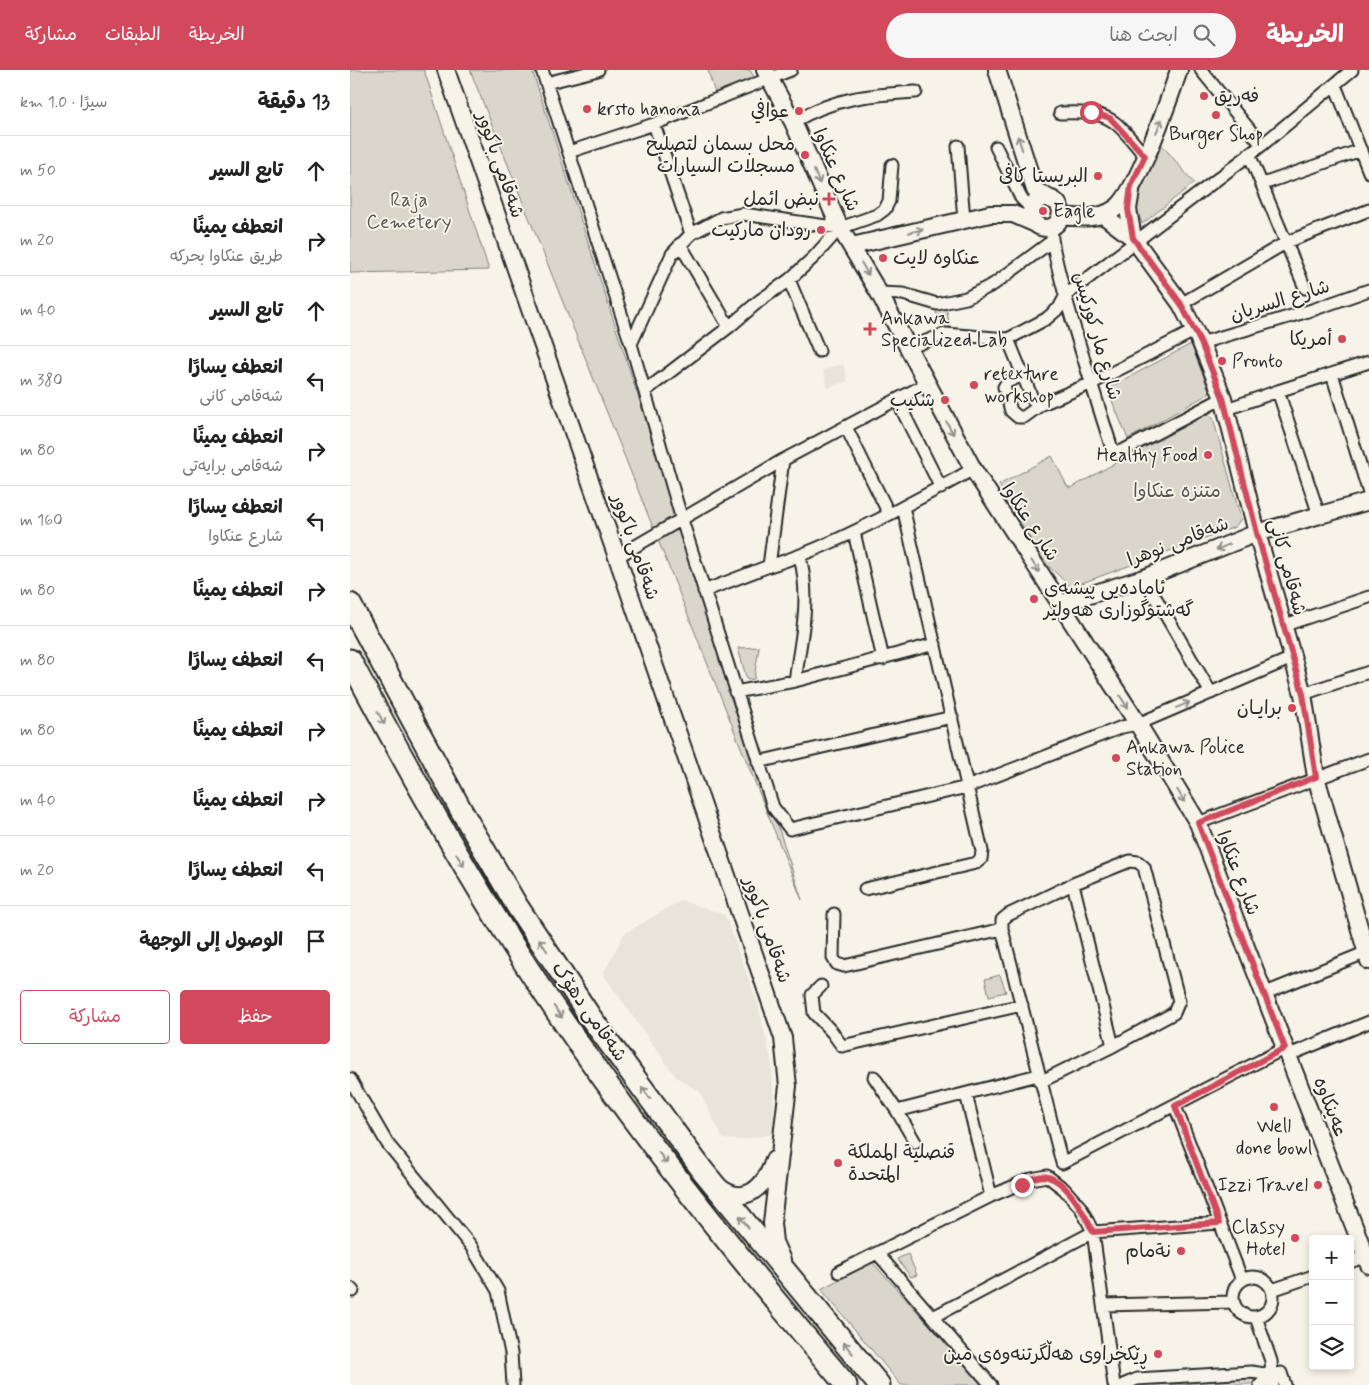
<!DOCTYPE html>
<html lang="ar">
<head>
<meta charset="utf-8">
<style>
  body { margin:0; font-family:Mynerve,"Playpen Sans Arabic",sans-serif; background:#f6f6f6; color:#222; direction:rtl }
  .controls { position:absolute; right:15px; bottom:15px; display:grid; overflow:hidden; border-radius:5px; box-shadow:0 2px 8px #0003 }
  .controls button { width:45px; height:45px; display:grid; place-items:center; padding:0; border:0; border-bottom:1px solid #e0e0e0; background:#fff; color:#222; font:25px sans-serif }
  .stop { position:absolute; width:15px; height:15px; margin:-11px; border:4px solid #d1495b; border-radius:50%; background:#fff }
  .stop.end { background:#d1495b; border-color:#fff; box-shadow:0 1px 5px #0008 }
  .list { margin:0; padding:0; list-style:none }
  h2 { display:flex; justify-content:space-between; align-items:center; height:65px; margin:0; padding:0 20px; font-size:21px }
  h2 small { font-size:16px; font-weight:400; color:#767676 }
  .list li { display:grid; grid-template-columns:32px 1fr auto; gap:15px; align-items:center; box-sizing:border-box; height:70px; padding:0 20px; border-top:1px solid #e0e0e0 }
  .list b { display:block; font-size:19px; white-space:nowrap }
  .list p { margin:0; font-size:16px; white-space:nowrap; color:#767676 }
  .list em { font-size:16px; font-style:normal; color:#767676 }
  .actions { display:flex; gap:10px; padding:15px 20px }
  .actions a { flex:1; padding:11px 0; border:1px solid #d1495b; border-radius:5px; text-align:center; font-size:18px; color:#d1495b }
  .actions .main { background:#d1495b; color:#fff }
  .icon { flex:none; width:28px; height:28px; fill:none; stroke:currentColor; stroke-width:2; stroke-linecap:round; stroke-linejoin:round }
  .map { position:relative; flex:none; width:1019px; height:1315px; overflow:hidden; direction:ltr }
  header { display:flex; align-items:center; gap:30px; box-sizing:border-box; height:70px; padding:0 25px; background:#d1495b; color:#fff }
  header strong { font-size:24px }
  nav { display:flex; gap:28px; margin-inline-start:auto; font-size:18px }
  .search { width:350px; height:45px; background:#f6f6f6; display:flex; align-items:center; gap:12px; box-sizing:border-box; padding:0 18px; border-radius:28px; color:#767676; font-size:19px }
  main { display:flex }
  aside { flex:1; background:#fff }
  .map>svg:first-child { display:block }
  .built { fill:#e8e4da }
  .green { fill:#dad6cc; stroke:#82807c }
  .lines { fill:none; stroke-linecap:round; stroke-linejoin:round }
  .street-casing { stroke:#2b2b2b; stroke-width:15 }
  .secondary-casing { stroke:#2b2b2b; stroke-width:20 }
  .highway-casing { stroke:#2b2b2b; stroke-width:25 }
  .street { stroke:#f7f3e8; stroke-width:11 }
  .secondary { stroke:#f7f3e8; stroke-width:16 }
  .highway { stroke:#f7f3e8; stroke-width:21 }
  .oneway { stroke:#918f8a }
  .route { stroke:#d1495b; stroke-width:6 }
  .poi-dot { fill:#d1495b; stroke:#f7f3e8; stroke-width:2 }
  .labels { text-anchor:middle; dominant-baseline:central; stroke-width:4; stroke-linejoin:round; paint-order:stroke }
  .poi-label { font-size:19px; fill:#2b2b2b; stroke:#f7f3e8; text-anchor:end }
  .street-label { font-size:19px; fill:#2b2b2b; stroke:#f7f3e8 }
  .park-label { font-size:19px; fill:#575653; stroke:#f7f3e8 }
</style>
</head>
<body>
<header>
<strong>الخريطة</strong>
<div class="search"><svg class="icon" aria-label="search" viewBox="0 0 24 24"><circle cx="10" cy="10" r="6"/><path d="M15 15l6 6"/></svg>ابحث هنا</div>
<nav><a>الخريطة</a><a>الطبقات</a><a>مشاركة</a></nav>
</header>
<main>
<div class="map">
<svg width="1019" height="1315" viewBox="0 0 1019 1315">
  <rect width="100%" height="100%" fill="#f7f3e8"/>
  <filter id="ink" filterUnits="userSpaceOnUse"><feTurbulence type="fractalNoise" baseFrequency=".02" numOctaves="2"/><feDisplacementMap in="SourceGraphic" scale="10" xChannelSelector="R" yChannelSelector="G"/><feConvolveMatrix kernelMatrix="1 2 1 2 8 2 1 2 1" color-interpolation-filters="sRGB"/></filter>
  <g filter="url(#ink)">
    <path class="built" d="M493,294L498,311L478,318L473,300Z
      M331,830L375,845L408,934L422,995L425,1064L388,1070L373,1069L350,1022L326,1007L253,904L274,864Z"/>
    <path class="green" d="M0,0H74L139,200L0,203Z
      M120,0H182L452,830Z
      M358,0H400L406,11L366,27Z
      M812,75L844,113L792,154L786,136L790,122Z
      M596,237L600,257L593,259L586,242Z
      M841,274L860,323L778,369L757,319Z
      M858,344L863,348L891,449L885,457L721,517L692,490L649,415L702,386L717,416L721,418L851,345Z
      M409,577L404,609L397,610L388,578Z
      M650,905L656,922L639,926L635,909Z
      M558,1184L567,1205L561,1207L547,1189Z
      M522,1192L634,1315H551L471,1219Z
      M904,1308L908,1309L901,1314L802,1315Z"/>
    <g class="lines">
      <g class="street-casing">
        <path id="street" d="M192,0L281,274L332,450L423,737L440,759L617,717L772,657L788,654L942,588
          M851,0L912,75
          M196,13L248,0
          M985,15L1019,102
          M710,43C762,41 763,48 795,86
          M443,52C485,27 519,25 566,22
          M608,76L614,150
          M646,77L671,128L682,139
          M219,82L304,54
          M899,84L955,218
          M913,114L1011,80
          M702,156C696,178 752,346 762,379L768,382L774,380L873,328
          M341,164L304,54L441,0
          M330,174L379,257
          M439,210L469,281
          M529,223L553,224L587,234L616,228L644,214L702,171
          M831,234L937,172L1019,140
          M658,269L683,330L692,334L742,313L844,261
          M851,273L965,239L1019,220
          M281,274L322,184L341,164L371,148L393,144L490,158L527,145L535,139L539,131L542,95
          M558,278L595,264L658,269L696,249L709,238L716,225L912,75L1002,0
          M982,304L1019,423
          M673,305L657,312L654,317L661,341L668,347H674L692,334
          M295,321L379,257L409,231L439,210L464,187L490,158
          M547,330L591,418
          M877,339L928,321
          M496,357L539,444
          M433,390L419,496C462,483 502,463 542,443C569,428 596,415 623,399
          M969,445L928,321L1019,292
          M504,462L533,589
          M267,487L433,390L576,314
          M794,508L861,623
          M354,521L419,496
          M932,556L1019,527
          M445,611C451,568 461,530 450,487
          M385,622L445,611L585,574
          M953,624L1019,602
          M408,692L602,647
          M848,753L1019,689
          M723,814L763,976
          M515,819L626,793L631,789L632,781L553,437
          M484,844L483,888L487,894L494,896L652,859
          M471,916L462,925L464,943L482,962L492,976L672,935
          M913,924L1017,882
          M939,985L1019,952
          M524,1007L547,1041L565,1072
          M0,1009L37,1073L121,1176L148,1221L161,1283L163,1315
          M690,1012L763,976L824,943L829,931L794,797L788,792L780,791L723,814L658,845L652,850V859L712,1093L935,978
          M616,1024L641,1126
          M825,1036L892,1210
          M547,1041L688,1005
          M528,1184L641,1315
          M1000,1192L1016,1186
          M489,1202L641,1126L681,1109L697,1106L714,1119L731,1138L743,1162L764,1315
          M883 1227a20 20 0 1 1 40 0a20 20 0 1 1-40 0Z
          M0,1218L3,1221
          M922,1220L963,1206
          M753,1235L883,1232
          M583,1247L743,1162L869,1153
          M906,1247L921,1291L923,1315
          M922,1305L931,1303L935,1315
          M773,1315L787,1309L901,1302L922,1305L910,1315"/>
      </g>
      <g class="secondary-casing">
        <path id="secondary" d="M96,0L267,487L433,968L438,1016L422,1153L424,1172L432,1190
          M415,0L443,52L490,158L529,223L623,399L788,654L848,753L1019,1195
          M647,0L685,120L702,130
          M781,121L778,139L783,168
          M681 143a15 15 0 1 1 30 0a15 15 0 1 1-30 0Z
          M753,145L783,168L831,234L851,273L873,328L907,463L953,624L966,707L1019,891
          M710,146C730,148 749,150 766,138C786,124 820,27 829,0
          M502,176L640,144H663L686,154
          M710,534L794,508L907,463L1019,431
          M367,1115C394,1139 415,1117 424,1090"/>
      </g>
      <g class="highway-casing">
        <path id="highway" d="M0,534L111,740L167,836L241,948L353,1101L529,1315
          M0,590C55,694 112,797 177,897C272,1044 383,1181 496,1315"/>
      </g>
      <use href="#street" class="street"/>
      <use href="#secondary" class="secondary"/>
      <use href="#highway" class="highway"/>
    </g>
    <defs><path id="oneway-shaft" d="M-6 0H5M1.5-3L5.5 0L1.5 3" fill="none" stroke-width="1.6" stroke-linecap="round" stroke-linejoin="round" transform="scale(1.25)"/></defs>
    <g class="oneway">
      <use href="#oneway-shaft" transform="translate(809 56) rotate(-68)"/>
      <use href="#oneway-shaft" transform="translate(670 73) rotate(-108)"/>
      <use href="#oneway-shaft" transform="translate(467 107) rotate(66)"/>
      <use href="#oneway-shaft" transform="translate(566 161) rotate(-13)"/>
      <use href="#oneway-shaft" transform="translate(515 199) rotate(60)"/>
      <use href="#oneway-shaft" transform="translate(600 358) rotate(61)"/>
      <use href="#oneway-shaft" transform="translate(873 477) rotate(158)"/>
      <use href="#oneway-shaft" transform="translate(685 496) rotate(57)"/>
      <use href="#oneway-shaft" transform="translate(774 632) rotate(57)"/>
      <use href="#oneway-shaft" transform="translate(833 635) rotate(-23)"/>
      <use href="#oneway-shaft" transform="translate(31 648) rotate(62)"/>
      <use href="#oneway-shaft" transform="translate(831 726) rotate(59)"/>
      <use href="#oneway-shaft" transform="translate(110 790) rotate(58)"/>
      <use href="#oneway-shaft" transform="translate(193 875) rotate(-123)"/>
      <use href="#oneway-shaft" transform="translate(208 942) rotate(55)"/>
      <use href="#oneway-shaft" transform="translate(296 1023) rotate(-126)"/>
      <use href="#oneway-shaft" transform="translate(313 1088) rotate(52)"/>
      <use href="#oneway-shaft" transform="translate(394 1152) rotate(-129)"/>
      <use href="#oneway-shaft" transform="translate(498 1278) rotate(-130)"/>
    </g>
  </g>
  <g class="lines" filter="url(#ink)">
    <path class="route" d="M672,1115C680,1110 689,1104 698,1107C718,1112 735,1145 743,1162L869,1153L825,1036L935,978L848,753L966,707L953,624L907,463L873,328L851,273L831,234L783,168L778,139L781,116L795,86L760,48L741,42"/>
  </g>
  <g class="poi-dot">
    <circle cx="854" cy="26" r="5"/>
    <circle cx="237" cy="39" r="5"/>
    <circle cx="449" cy="41" r="5"/>
    <circle cx="866" cy="45" r="5"/>
    <circle cx="455" cy="85" r="5"/>
    <circle cx="748" cy="106" r="5"/>
    <path d="M476.5 121.5h5v5h5v5h-5v5h-5v-5h-5v-5h5z"/>
    <circle cx="693" cy="141" r="5"/>
    <circle cx="471" cy="160" r="5"/>
    <circle cx="533" cy="188" r="5"/>
    <path d="M517.5 251.5h5v5h5v5h-5v5h-5v-5h-5v-5h5z"/>
    <circle cx="992" cy="269" r="5"/>
    <circle cx="872" cy="291" r="5"/>
    <circle cx="624" cy="315" r="5"/>
    <circle cx="595" cy="330" r="5"/>
    <circle cx="858" cy="385" r="5"/>
    <circle cx="684" cy="529" r="5"/>
    <circle cx="942" cy="638" r="5"/>
    <circle cx="766" cy="688" r="5"/>
    <circle cx="924" cy="1037" r="5"/>
    <circle cx="488" cy="1093" r="5"/>
    <circle cx="968" cy="1115" r="5"/>
    <circle cx="945" cy="1168" r="5"/>
    <circle cx="831" cy="1181" r="5"/>
    <circle cx="808" cy="1284" r="5"/>
  </g>
  <g class="labels">
    <g class="poi-label">
      <text x="864" y="26" text-anchor="start">فەریق</text>
      <text x="247" y="39" text-anchor="start">krsto hanona</text>
      <text x="439" y="41">عوافي</text>
      <text x="866" y="64" text-anchor="middle">Burger Shop</text>
      <text x="445" y="74">محل بسمان لتصليح<tspan x="445" dy="22">مسجلات السيارات</tspan></text>
      <text x="738" y="106">البریستا كافی</text>
      <text x="469" y="129">نبض ائمل</text>
      <text x="703" y="141" text-anchor="start">Eagle</text>
      <text x="461" y="160">رودان ماركيت</text>
      <text x="543" y="188" text-anchor="start">عنكاوه لايت</text>
      <text x="531" y="248" text-anchor="start">Ankawa<tspan x="531" dy="22">Specialized Lab</tspan></text>
      <text x="982" y="269">أمريكا</text>
      <text x="882" y="291" text-anchor="start">Pronto</text>
      <text x="634" y="304" text-anchor="start">retexture<tspan x="634" dy="22">workshop</tspan></text>
      <text x="585" y="330">شكيب</text>
      <text x="848" y="385">Healthy Food</text>
      <text x="694" y="518" text-anchor="start">ئاماده‌یی پیشه‌ی<tspan x="694" dy="22">گه‌شتوگوزاری هه‌ولێر</tspan></text>
      <text x="932" y="638">برایـان</text>
      <text x="776" y="677" text-anchor="start">Ankawa Police<tspan x="776" dy="22">Station</tspan></text>
      <text x="924" y="1056" text-anchor="middle">Well<tspan x="924" dy="22">done bowl</tspan></text>
      <text x="498" y="1082" text-anchor="start">قنصلية المملكة<tspan x="498" dy="22">المتحدة</tspan></text>
      <text x="958" y="1115">Izzi Travel</text>
      <text x="935" y="1157">Classy<tspan x="935" dy="22">Hotel</tspan></text>
      <text x="821" y="1181">نةمام</text>
      <text x="798" y="1284">ڕێکخراوی هەڵگرتنەوەی مین</text>
    </g>
    <g class="street-label">
      <text transform="translate(150 95) rotate(71)">شەقامی باکوور</text>
      <text transform="translate(486 100) rotate(66)">شارع عنكاوا</text>
      <text transform="translate(930 231) rotate(-17)">شارع السريان</text>
      <text transform="translate(747 266) rotate(74)">شارع مار كوركيس</text>
      <text transform="translate(680 452) rotate(57)">شارع عنكاوا</text>
      <text transform="translate(828 472) rotate(-21)">شەقامی نوهرا</text>
      <text transform="translate(285 477) rotate(71)">شەقامی باکوور</text>
      <text transform="translate(937 497) rotate(75)">شەقامی کانی</text>
      <text transform="translate(888 803) rotate(69)">شارع عنكاوا</text>
      <text transform="translate(417 860) rotate(71)">شەقامی باکوور</text>
      <text transform="translate(239 942) rotate(55)">شەقامی دهۆک</text>
      <text transform="translate(980 1037) rotate(69)">عەینکاوە</text>
    </g>
    <g class="park-label">
      <text x="59" y="130">Raja<tspan x="59" dy="22">Cemetery</tspan></text>
      <text x="827" y="421">متنزه عنكاوا</text>
    </g>
  </g>
</svg>
<div class="controls">
<button>+</button>
<button>−</button>
<button><svg class="icon" aria-label="layers" viewBox="0 0 24 24"><path d="M12 4l9 5-9 5-9-5zM3 14l9 5 9-5"/></svg></button>
</div>
<div class="stop" style="left:741px;top:42px"></div>
<div class="stop end" style="left:672px;top:1115px"></div>
</div>
<aside>
<h2>13 دقيقة<small>سيرًا · 1.0 km</small></h2>
<ul class="list">
<li><svg class="icon" aria-label="ahead" viewBox="0 0 24 24"><path d="M12 20V5M6 11l6-6 6 6"/></svg><div><b>تابع السير</b></div><em>50 m</em></li>
<li><svg class="icon" aria-label="right" viewBox="0 0 24 24"><path d="M7 20v-9h11M14 6l5 5-5 5"/></svg><div><b>انعطف يمينًا</b><p>طريق عنكاوا بحركه</p></div><em>20 m</em></li>
<li><svg class="icon" aria-label="ahead" viewBox="0 0 24 24"><path d="M12 20V5M6 11l6-6 6 6"/></svg><div><b>تابع السير</b></div><em>40 m</em></li>
<li><svg class="icon" aria-label="left" viewBox="0 0 24 24"><path d="M17 20v-9H6M10 6l-5 5 5 5"/></svg><div><b>انعطف يسارًا</b><p>شەقامی کانی</p></div><em>380 m</em></li>
<li><svg class="icon" aria-label="right" viewBox="0 0 24 24"><path d="M7 20v-9h11M14 6l5 5-5 5"/></svg><div><b>انعطف يمينًا</b><p>شەقامی برایەتی</p></div><em>80 m</em></li>
<li><svg class="icon" aria-label="left" viewBox="0 0 24 24"><path d="M17 20v-9H6M10 6l-5 5 5 5"/></svg><div><b>انعطف يسارًا</b><p>شارع عنكاوا</p></div><em>160 m</em></li>
<li><svg class="icon" aria-label="right" viewBox="0 0 24 24"><path d="M7 20v-9h11M14 6l5 5-5 5"/></svg><div><b>انعطف يمينًا</b></div><em>80 m</em></li>
<li><svg class="icon" aria-label="left" viewBox="0 0 24 24"><path d="M17 20v-9H6M10 6l-5 5 5 5"/></svg><div><b>انعطف يسارًا</b></div><em>80 m</em></li>
<li><svg class="icon" aria-label="right" viewBox="0 0 24 24"><path d="M7 20v-9h11M14 6l5 5-5 5"/></svg><div><b>انعطف يمينًا</b></div><em>80 m</em></li>
<li><svg class="icon" aria-label="right" viewBox="0 0 24 24"><path d="M7 20v-9h11M14 6l5 5-5 5"/></svg><div><b>انعطف يمينًا</b></div><em>40 m</em></li>
<li><svg class="icon" aria-label="left" viewBox="0 0 24 24"><path d="M17 20v-9H6M10 6l-5 5 5 5"/></svg><div><b>انعطف يسارًا</b></div><em>20 m</em></li>
<li><svg class="icon" aria-label="arrive" viewBox="0 0 24 24"><path d="M6 21V4h12l-3 4 3 4H6"/></svg><div><b>الوصول إلى الوجهة</b></div></li>
</ul>
<div class="actions"><a class="main">حفظ</a><a>مشاركة</a></div>
</aside>
</main>
</body>
</html>
